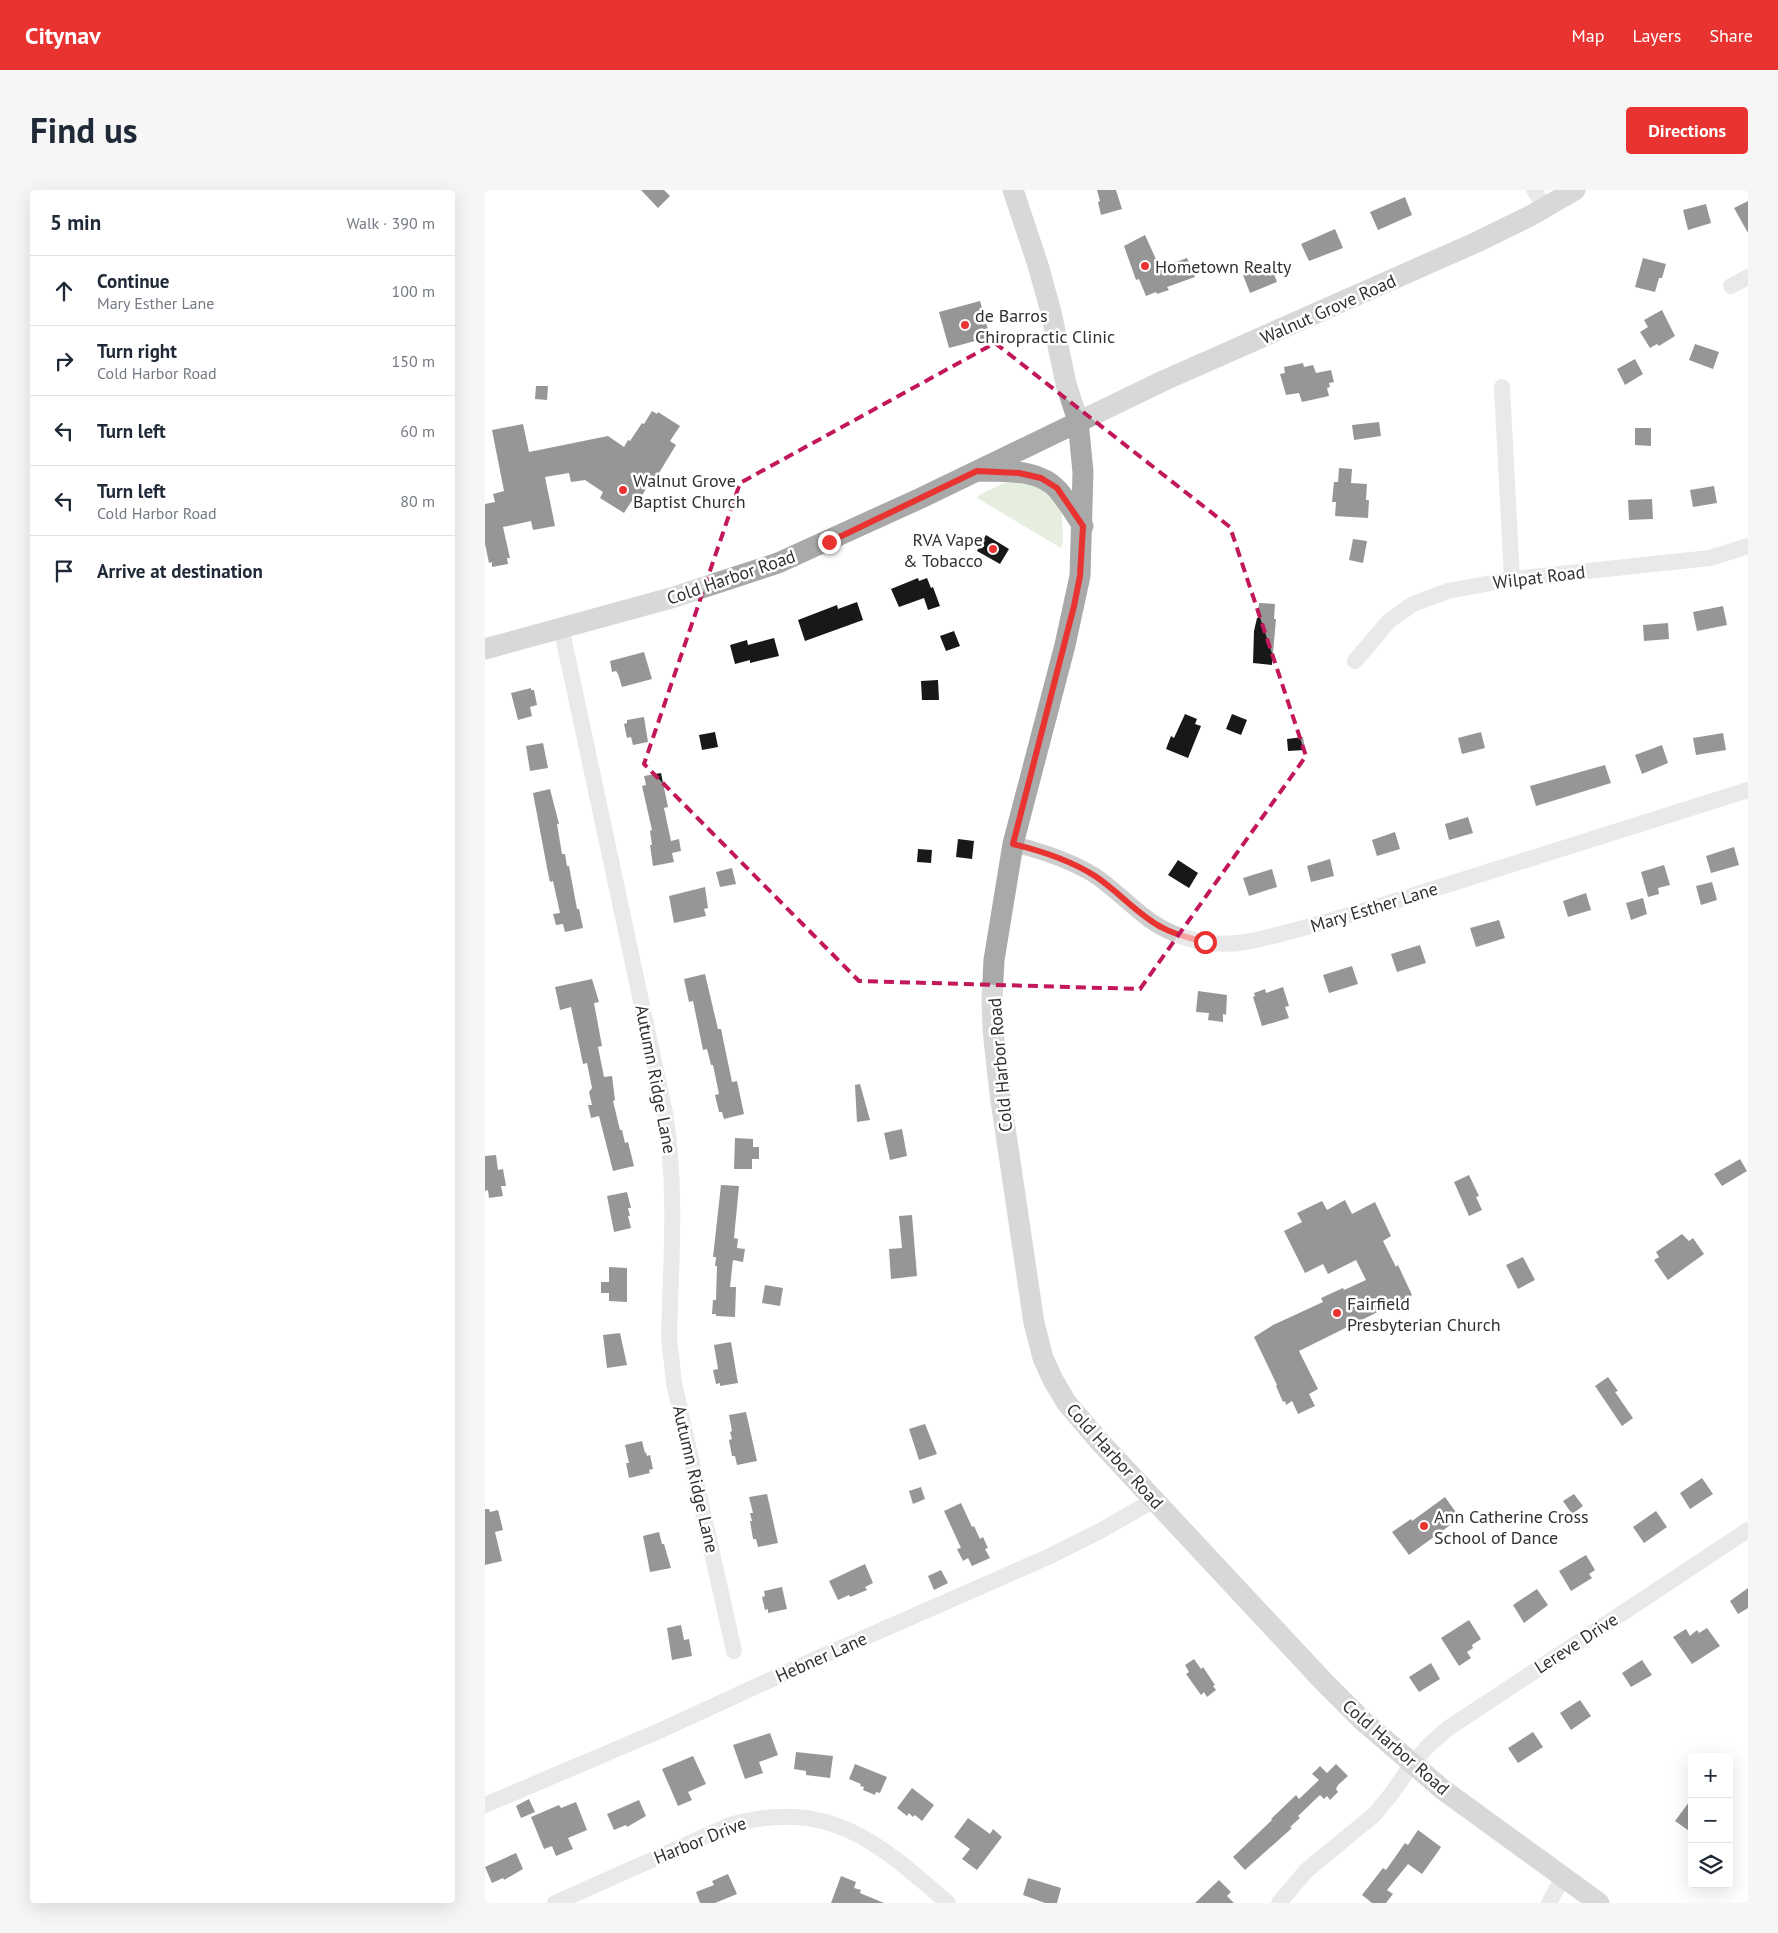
<!DOCTYPE html>
<html lang="en">
<head>
<meta charset="utf-8">
<style>
  body { margin:0; font-family:"PT Sans",sans-serif; background:#f6f6f7; color:#1f2937 }
  .controls { position:absolute; right:15px; bottom:15px; display:grid; overflow:hidden; border-radius:5px; box-shadow:0 5px 20px #0002 }
  .controls button { width:45px; height:45px; display:grid; place-items:center; padding:0; border:0; border-bottom:1px solid #e0e1e3; background:#fff; color:#1f2937; font:25px sans-serif }
  .stop { position:absolute; width:15px; height:15px; margin:-11px; border:4px solid #e93331; border-radius:50%; background:#fff }
  .stop.end { background:#e93331; border-color:#fff; box-shadow:0 1px 5px #0008 }
  .list { margin:0; padding:0; list-style:none }
  h2 { display:flex; justify-content:space-between; align-items:center; height:65px; margin:0; padding:0 20px; font-size:21px }
  h2 small { font-size:16px; font-weight:400; color:#747a83 }
  .list li { display:grid; grid-template-columns:32px 1fr auto; gap:15px; align-items:center; box-sizing:border-box; height:70px; padding:0 20px; border-top:1px solid #e0e1e3 }
  .list b { display:block; font-size:19px; white-space:nowrap }
  .list p { margin:0; font-size:16px; white-space:nowrap; color:#747a83 }
  .list em { font-size:16px; font-style:normal; color:#747a83 }
  .icon { flex:none; width:28px; height:28px; fill:none; stroke:currentColor; stroke-width:2; stroke-linecap:round; stroke-linejoin:round }
  .map { position:relative; flex:none; width:1263px; height:1713px; overflow:hidden; border-radius:5px }
  header { display:flex; align-items:center; gap:30px; box-sizing:border-box; height:70px; padding:0 25px; background:#e93331; color:#fff }
  header strong { font-size:24px }
  nav { display:flex; gap:28px; margin-inline-start:auto; font-size:18px }
  .intro { display:flex; align-items:center; justify-content:space-between; box-sizing:border-box; height:120px; padding:0 30px }
  h1 { margin:0; font-size:35px }
  .button { padding:12px 22px; border-radius:5px; background:#e93331; color:#fff; font-size:18px; font-weight:700 }
  main { display:flex; gap:30px; padding:0 30px }
  aside { flex:1; background:#fff; border-radius:5px; box-shadow:0 5px 20px #0002 }
  .map>svg:first-child { display:block }
  .green { fill:#e5eedf }
  .building { fill:#181818 }
  .lines { fill:none; stroke-linecap:round; stroke-linejoin:round }
  .minor { stroke:#cecece; stroke-width:16 }
  .major { stroke:#a9a9a9; stroke-width:21 }
  .route { stroke:#e93331; stroke-width:6 }
  .marked { fill:none; stroke:#c2185b; stroke-width:4; stroke-dasharray:10 6; stroke-linejoin:round }
  .poi-dot { fill:#e93331; stroke:#fff; stroke-width:2 }
  .labels { text-anchor:middle; dominant-baseline:central; stroke-width:5; stroke-linejoin:round; paint-order:stroke }
  .poi-label { font-size:18px; fill:#313131; stroke:#fff; text-anchor:start }
  .street-label { font-size:18px; fill:#313131; stroke:#fff }
</style>
</head>
<body>
<header>
<strong>Citynav</strong>
<nav><a>Map</a><a>Layers</a><a>Share</a></nav>
</header>
<div class="intro"><h1>Find us</h1><a class="button">Directions</a></div>
<main>
<aside>
<h2>5 min<small>Walk · 390 m</small></h2>
<ul class="list">
<li><svg class="icon" aria-label="ahead" viewBox="0 0 24 24"><path d="M12 20V5M6 11l6-6 6 6"/></svg><div><b>Continue</b><p>Mary Esther Lane</p></div><em>100 m</em></li>
<li><svg class="icon" aria-label="right" viewBox="0 0 24 24"><path d="M7 20v-9h11M14 6l5 5-5 5"/></svg><div><b>Turn right</b><p>Cold Harbor Road</p></div><em>150 m</em></li>
<li><svg class="icon" aria-label="left" viewBox="0 0 24 24"><path d="M17 20v-9H6M10 6l-5 5 5 5"/></svg><div><b>Turn left</b></div><em>60 m</em></li>
<li><svg class="icon" aria-label="left" viewBox="0 0 24 24"><path d="M17 20v-9H6M10 6l-5 5 5 5"/></svg><div><b>Turn left</b><p>Cold Harbor Road</p></div><em>80 m</em></li>
<li><svg class="icon" aria-label="arrive" viewBox="0 0 24 24"><path d="M6 21V4h12l-3 4 3 4H6"/></svg><div><b>Arrive at destination</b></div></li>
</ul>
</aside>
<div class="map">
<svg width="1263" height="1713" viewBox="0 0 1263 1713">
  <rect width="100%" height="100%" fill="#fff"/>
  <path class="green" d="M539,291L554,295L574,314L577,327L578,351L576,358L492,308L494,305L521,292Z"/>
  <path class="building" d="M156,0H179L185,6L173,18Z
    M612,0H631L637,19L616,25L613,12L615,11Z
    M920,7L927,25L893,40L885,22Z
    M1263,11V43L1249,18Z
    M1221,14L1226,33L1203,40L1198,20Z
    M850,39L858,58L824,71L816,54Z
    M660,45L675,78L702,68L710,87L682,97L684,100L672,104L671,102L661,106L654,89L651,90L639,56Z
    M1158,68L1181,74L1177,88H1174L1170,102L1150,97Z
    M785,74L792,92L765,103L758,85Z
    M495,111L505,147L464,158L454,122Z
    M1177,120L1190,146L1174,156L1172,154L1165,158L1155,142L1163,137L1159,130Z
    M1210,154L1234,162L1228,179L1204,170Z
    M1150,169L1158,184L1140,195L1132,179Z
    M818,173L819,177L828,175L831,183L846,180L849,192L844,193L845,197L842,198L844,206L817,212L814,203L801,205L795,184L800,183L799,177Z
    M51,196H63L62,210L50,209Z
    M167,221L172,224L173,222L195,236L185,251L191,255L166,296L164,294L153,312L148,309L139,323L115,308L118,302L100,290L86,292L84,283L60,287L70,336L48,340L46,331L18,337L25,368H22L23,374L7,377V372L4,373L0,354V314L10,312L8,304L19,301L7,240L38,234L44,262L123,246L139,257L143,250L145,251L157,233L159,234Z
    M894,232L896,246L869,250L867,235Z
    M1150,238H1166V256L1150,255Z
    M854,278L867,279L866,293L882,294L881,310H884L883,328L850,326L851,312H847L849,292H853Z
    M1229,296L1232,313L1208,317L1205,300Z
    M1167,309L1168,329L1144,330L1143,310Z
    M501,345L524,359L515,374L492,361Z
    M868,349L882,351L878,373L864,370Z
    M433,388L434,391L442,388L446,398L448,397L455,416L443,420L439,408L414,417L406,399Z
    M372,412L378,430L320,451L313,430L352,415L353,419Z
    M774,413L790,414L789,429H791L787,475L768,473L769,441L772,428H773Z
    M1238,416L1242,435L1212,441L1208,422Z
    M1183,433L1184,449L1159,451L1158,435Z
    M469,441L475,456L461,461L455,446Z
    M289,448L294,466L265,473V470L250,474L245,455L262,450L263,455Z
    M159,462L167,489L137,497L133,484L131,481L127,482L125,471Z
    M453,490L454,510H437L436,491Z
    M46,498V500H49L52,515L45,517L47,526L33,530L26,503Z
    M700,524L712,529L710,534L716,536L703,568L681,559L686,546L689,548Z
    M747,524L762,530L756,545L741,539Z
    M159,527L163,552L148,555L146,547L142,548L139,534L142,533V530Z
    M230,542L233,557L217,560L214,545Z
    M996,542L1000,558L977,564L973,548Z
    M1238,543L1241,560L1211,565L1208,548Z
    M818,547L820,560L803,561L802,549Z
    M58,553L63,578L45,581L41,556Z
    M1177,555L1183,573L1157,584L1150,565Z
    M1120,575L1126,593L1051,616L1045,596Z
    M176,583L183,617L179,618L186,651L194,649L196,661L187,663L189,672L168,676L165,655H167L165,641L167,640L157,596L161,595L159,586Z
    M65,599L74,634H72L77,664H80L82,676H84L92,719H94L98,738L80,742L78,734L71,735L68,724L75,723L68,691L65,692L63,683L48,603Z
    M983,627L988,643L964,650L960,634Z
    M910,642L915,659L892,666L887,650Z
    M473,649L489,651L487,669L471,667Z
    M1249,657L1254,675L1226,683L1221,666Z
    M433,659L447,660L446,673L432,672Z
    M845,669L849,686L826,692L822,676Z
    M693,670L713,683L704,698L683,685Z
    M1179,675L1185,695L1173,698L1174,704L1163,707L1156,682Z
    M247,678L251,694L235,697L231,682Z
    M787,679L792,697L764,706L758,688Z
    M1227,692L1232,710L1216,715L1211,696Z
    M220,697L223,718L219,719L221,726L189,733L184,706Z
    M1101,703L1106,720L1083,727L1078,711Z
    M1158,708L1162,724L1146,730L1141,713Z
    M1014,730L1020,748L991,757L985,738Z
    M935,755L941,773L912,782L906,764Z
    M867,776L873,794L844,803L838,785Z
    M220,784L233,839H236L247,892L252,891L259,924L239,929L237,922H234L230,905L234,904L228,875H226L222,859L218,860L208,811L204,812L199,789Z
    M107,789L114,812L109,813L117,856L113,857L119,887L127,886L130,910L128,911L135,940H137L140,953L143,952L149,976L128,981L114,926L106,928L103,915H107L104,902L107,898L102,873L98,874L86,817L75,820L70,797Z
    M798,797L804,816L800,817L804,828L777,836L768,807L770,806L769,803L780,799L781,803Z
    M713,801L742,805L741,825L738,824V832L723,830L724,823L711,822Z
    M375,894L385,930L372,932L370,895Z
    M417,939L422,966L405,970L399,943Z
    M250,948L268,949V957H274V969H267V979H249Z
    M11,965L13,980L18,979L21,996H16L18,1006L4,1008L3,1000L0,1001V966Z
    M1255,969L1262,981L1237,996L1229,984Z
    M984,985L994,1006L991,1007L997,1020L984,1026L969,992Z
    M236,995L254,996L249,1048L253,1049L252,1058L260,1059L258,1072L248,1070L245,1097H251L250,1127L231,1126V1124H227L228,1110H231L232,1076H230L231,1067H228Z
    M142,1002L146,1018H143L145,1026H143L146,1038L129,1042L122,1006Z
    M860,1010L867,1024L890,1012L906,1046L898,1051L911,1077L913,1075L927,1105L814,1161L833,1199L824,1204L830,1216L813,1224L807,1211L801,1215L800,1211L798,1212L791,1196L792,1195L769,1147L788,1135L838,1112L836,1108L858,1098L859,1100L881,1090L871,1070L843,1084L838,1074L820,1083L799,1041L817,1032L812,1023L837,1011L842,1020Z
    M427,1025L432,1086L406,1089L404,1059L417,1058L414,1026Z
    M1197,1044L1204,1051L1208,1048L1219,1064L1183,1090L1169,1070L1174,1067L1171,1062Z
    M1038,1067L1050,1090L1033,1099L1021,1075Z
    M124,1077L142,1078V1112L124,1111V1103H116V1092H124Z
    M280,1095L298,1098L295,1116L277,1113Z
    M135,1143L142,1175L122,1178L118,1145Z
    M246,1152L253,1193L235,1196V1193L231,1194L228,1180L233,1179L229,1155Z
    M1123,1187L1133,1201L1130,1202L1148,1228L1137,1236L1110,1196Z
    M261,1222L272,1271L252,1275L250,1266H247L244,1250L247,1249L245,1242L247,1241L244,1225Z
    M440,1234L452,1264L434,1270L424,1239Z
    M157,1251L160,1263L161,1262L162,1266L165,1265L168,1279L164,1280L165,1283L144,1288L141,1273H144L140,1255Z
    M1217,1288L1228,1304L1205,1319L1195,1303Z
    M436,1297L440,1309L428,1314L424,1301Z
    M282,1304L293,1353L273,1357L271,1349H268L265,1331H267L265,1323H268L264,1307Z
    M1089,1304L1098,1316L1087,1324L1078,1311Z
    M960,1307L975,1328L924,1365L907,1342L926,1329L927,1331Z
    M476,1313L487,1337L489,1336L495,1349L498,1347L503,1358L500,1359L505,1368L487,1376L483,1368L478,1371L472,1359L476,1358L459,1321Z
    M0,1319H4L5,1322L13,1320L18,1340L10,1342L17,1371L0,1375Z
    M1171,1321L1182,1337L1159,1353L1148,1337Z
    M174,1342L177,1354H179L186,1378L165,1382L158,1346Z
    M1101,1365L1110,1380L1104,1384L1107,1388L1086,1401L1074,1381Z
    M380,1374L388,1393L380,1397L382,1400L365,1407L364,1405L353,1410L344,1391Z
    M456,1380L463,1393L449,1400L443,1386Z
    M297,1397L302,1419L283,1423V1419L280,1420L277,1407L280,1406L279,1401Z
    M1263,1398V1418L1253,1424L1245,1411Z
    M1052,1399L1063,1415L1039,1433L1028,1415Z
    M984,1430L996,1449L987,1455L988,1458L982,1462L986,1468L974,1476L956,1448Z
    M196,1435L199,1450L204,1449L207,1466L187,1470L182,1438Z
    M1222,1438L1235,1456L1207,1474L1188,1447L1201,1439L1205,1446L1212,1440L1214,1443Z
    M709,1469L716,1479L718,1477L730,1495L728,1496L731,1500L722,1507L719,1502L716,1505L701,1484L704,1482L700,1475Z
    M1157,1470L1167,1485L1146,1497L1137,1483Z
    M946,1473L955,1489L934,1502L924,1487Z
    M1095,1510L1106,1526L1086,1540L1075,1523Z
    M1048,1542L1058,1557L1033,1573L1023,1558Z
    M285,1543L293,1565L274,1572L278,1583L260,1589L248,1555Z
    M311,1562L348,1566L345,1588L321,1585V1581L309,1579Z
    M208,1566L221,1594L203,1602L207,1610L193,1616L177,1579Z
    M370,1574L402,1587L395,1603L391,1602L390,1605L378,1600L379,1597L375,1596L376,1594L364,1589Z
    M851,1574L863,1586L853,1595L851,1599L853,1602L845,1610L842,1606L839,1609L835,1605L813,1626L815,1628L805,1637L807,1638L760,1680L748,1667L787,1630L786,1629L811,1605L814,1609L834,1590L827,1584L835,1576L842,1583Z
    M427,1598L449,1615L437,1631L430,1625L428,1627L424,1623L422,1626L412,1618Z
    M1207,1608V1643L1190,1631Z
    M44,1609L50,1622L36,1628L31,1616Z
    M154,1610L161,1626L142,1637L141,1635L129,1640L122,1624Z
    M91,1612L102,1640L83,1648L88,1659L71,1666L67,1656L59,1659L46,1627L74,1615L76,1618Z
    M483,1628L505,1644L508,1639L517,1647L492,1680L477,1669L485,1659L469,1647Z
    M933,1640L956,1657L952,1663L937,1684L923,1674L902,1700L908,1704L901,1713H887L877,1705L898,1678L901,1680L920,1653L923,1655Z
    M31,1663L38,1679L19,1690L18,1688L7,1693L0,1677Z
    M243,1684L252,1704L230,1713H215L211,1702L229,1695L227,1691Z
    M356,1686L371,1692L369,1698L376,1700L375,1703L399,1713H346Z
    M543,1688L576,1698L572,1713H560L538,1705Z
    M734,1690L746,1702L742,1706L749,1713H710Z"/>
  <g class="lines">
    <path class="minor" d="M1049,0L1060,17
      M1246,96L1263,87
      M1017,197L1027,389
      M76,437L180,923C192,997 186,1072 184,1147L189,1193L249,1461
      M870,471L904,431L928,414L963,401L1027,389L1225,368L1263,356
      M528,654C557,661 584,670 609,685C627,697 641,712 658,725C675,739 696,748 718,752C750,758 781,748 811,740C853,729 894,716 936,703C1045,668 1154,634 1263,600
      M0,1615L174,1541L333,1468L563,1367L615,1341L669,1310
      M70,1713L245,1635C344,1608 392,1651 463,1713
      M794,1713L821,1681L890,1624L907,1603L927,1574L944,1555L962,1539L1263,1340
      M1064,1713L1078,1687"/>
    <path class="major" d="M528,0L553,75L566,122L581,194L593,231L598,282L595,386L580,455L528,654L509,770L507,809L508,840L515,904L549,1133L558,1168L568,1190L581,1212L615,1252L839,1492L877,1530L957,1599L1114,1713
      M494,281C521,282 553,278 573,300C582,311 590,324 598,336
      M0,459L186,408L293,373L436,308L680,190L992,52L1047,25L1090,0"/>
  </g>
  <g class="lines">
    <path class="route" d="M344,352L492,281L534,283L556,288L572,298L598,336L595,386L589,416L528,654C557,661 585,670 610,686C633,701 652,724 676,737C690,745 705,748 720,752"/>
  </g>
  <path d="M0 0H1263V1713H0ZM510,153L745,337L821,566L655,799L374,791L159,574L255,293Z" fill="#fff" fill-opacity=".55" fill-rule="evenodd"/>
  <path class="marked" d="M510,153L745,337L821,566L655,799L374,791L159,574L255,293Z"/>
  <g class="poi-dot">
    <circle cx="660" cy="76" r="5"/>
    <circle cx="480" cy="135" r="5"/>
    <circle cx="138" cy="300" r="5"/>
    <circle cx="508" cy="359" r="5"/>
    <circle cx="852" cy="1123" r="5"/>
    <circle cx="939" cy="1336" r="5"/>
  </g>
  <g class="labels">
    <g class="poi-label">
      <text x="670" y="76">Hometown Realty</text>
      <text x="490" y="125">de Barros<tspan x="490" dy="21">Chiropractic Clinic</tspan></text>
      <text x="148" y="290">Walnut Grove<tspan x="148" dy="21">Baptist Church</tspan></text>
      <text x="498" y="349" text-anchor="end">RVA Vape<tspan x="498" dy="21">&amp; Tobacco</tspan></text>
      <text x="862" y="1113">Fairfield<tspan x="862" dy="21">Presbyterian Church</tspan></text>
      <text x="949" y="1326">Ann Catherine Cross<tspan x="949" dy="21">School of Dance</tspan></text>
    </g>
    <g class="street-label">
      <text transform="translate(843 119) rotate(-24)">Walnut Grove Road</text>
      <text transform="translate(246 387) rotate(-19)">Cold Harbor Road</text>
      <text transform="translate(1054 387) rotate(-7)">Wilpat Road</text>
      <text transform="translate(889 717) rotate(-17)">Mary Esther Lane</text>
      <text transform="translate(515 875) rotate(-95)">Cold Harbor Road</text>
      <text transform="translate(171 889) rotate(79)">Autumn Ridge Lane</text>
      <text transform="translate(630 1266) rotate(48)">Cold Harbor Road</text>
      <text transform="translate(211 1289) rotate(77)">Autumn Ridge Lane</text>
      <text transform="translate(1091 1453) rotate(-33)">Lereve Drive</text>
      <text transform="translate(336 1467) rotate(-24)">Hebner Lane</text>
      <text transform="translate(911 1557) rotate(41)">Cold Harbor Road</text>
      <text transform="translate(215 1650) rotate(-22)">Harbor Drive</text>
    </g>
  </g>
</svg>
<div class="controls">
<button>+</button>
<button>−</button>
<button><svg class="icon" aria-label="layers" viewBox="0 0 24 24"><path d="M12 4l9 5-9 5-9-5zM3 14l9 5 9-5"/></svg></button>
</div>
<div class="stop" style="left:720px;top:752px"></div>
<div class="stop end" style="left:344px;top:352px"></div>
</div>
</main>
</body>
</html>
